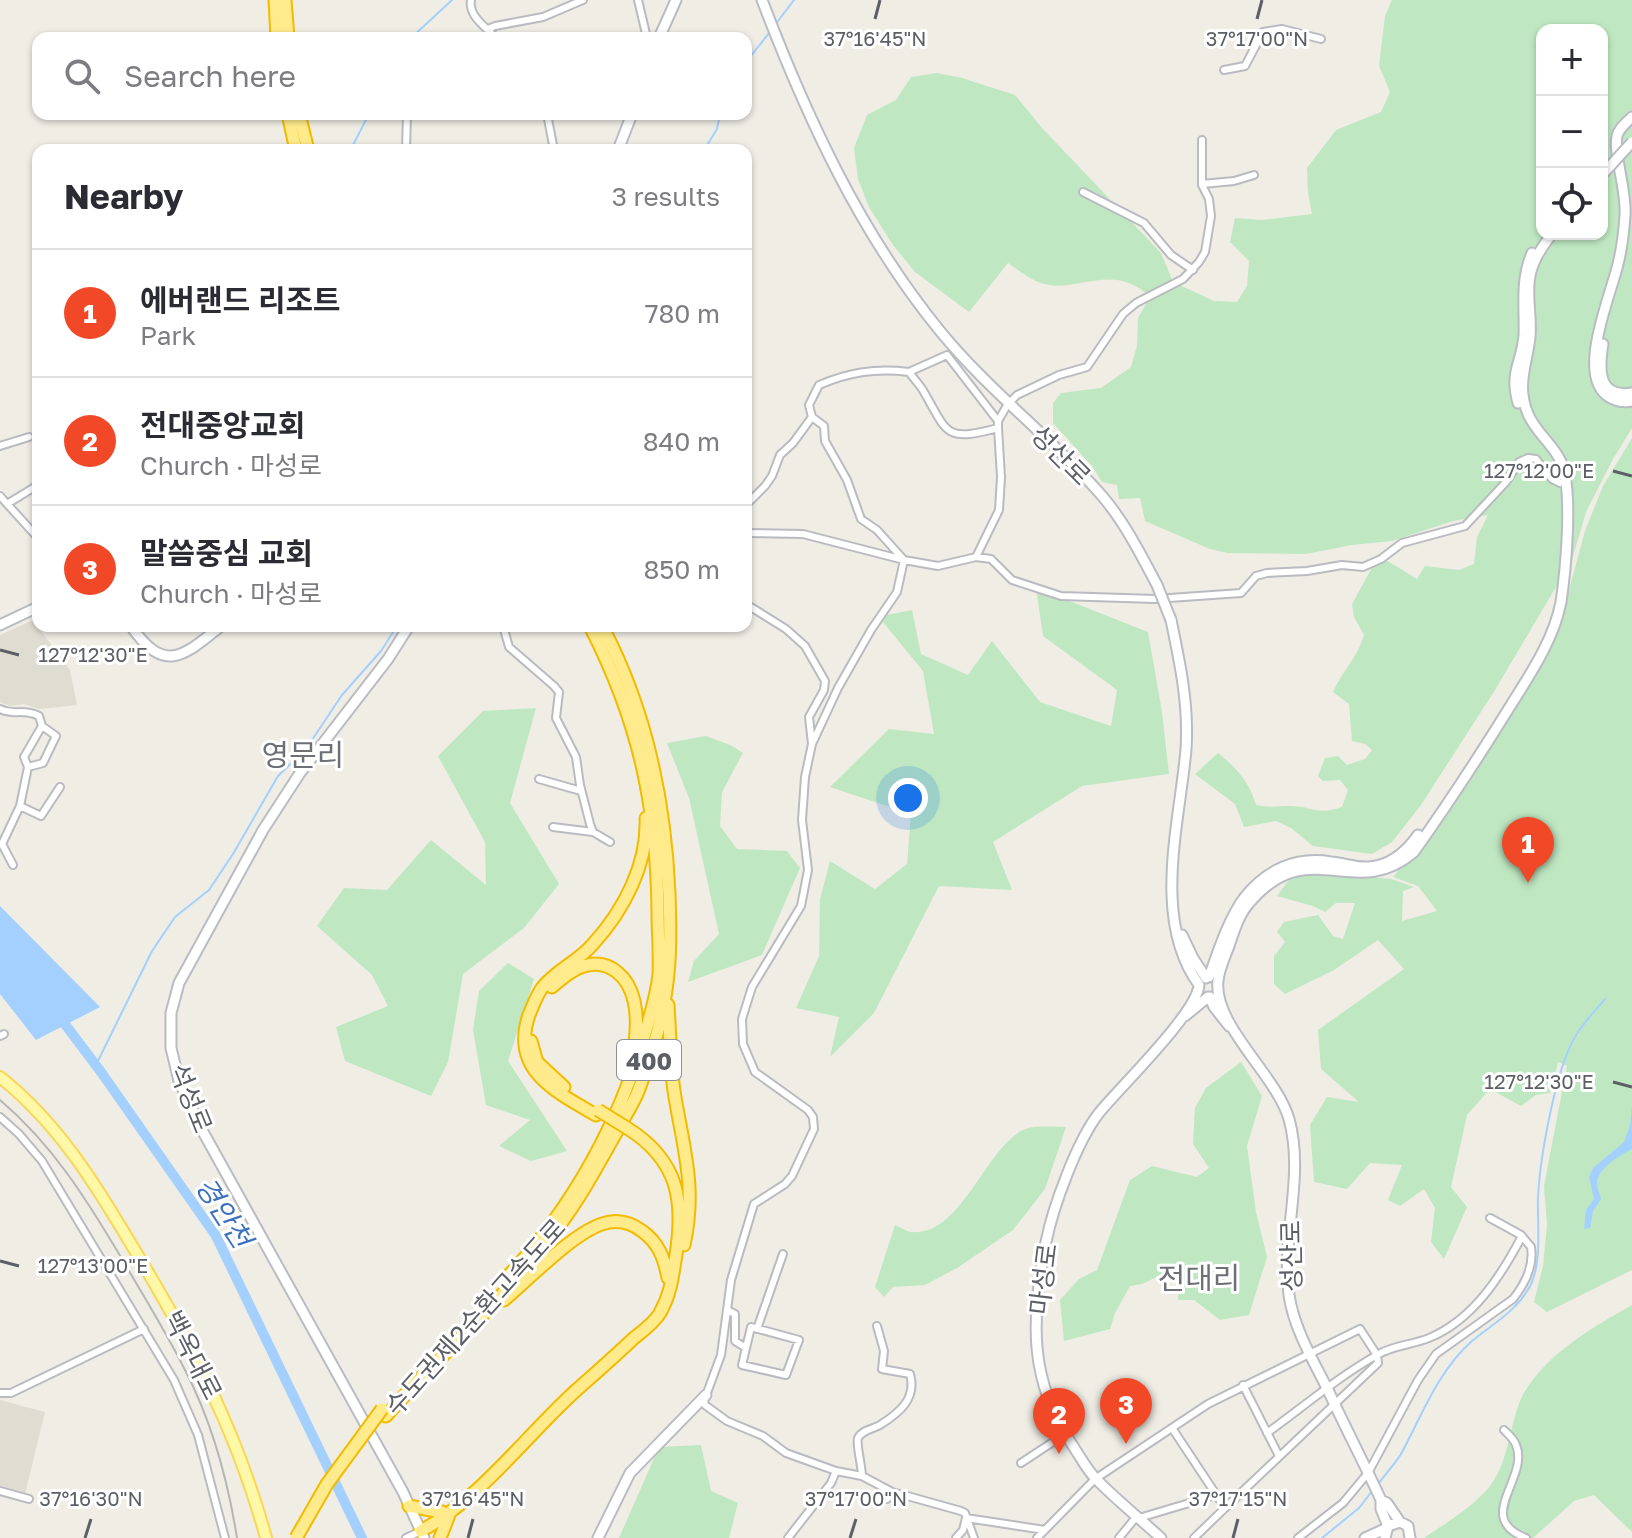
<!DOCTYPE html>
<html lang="en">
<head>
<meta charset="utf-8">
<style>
  body { margin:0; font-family:"Golos Text","Noto Sans KR",sans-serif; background:#f7f7f7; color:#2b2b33 }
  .controls { position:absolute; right:24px; top:24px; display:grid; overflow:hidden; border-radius:16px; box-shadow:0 2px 6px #0004 }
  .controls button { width:72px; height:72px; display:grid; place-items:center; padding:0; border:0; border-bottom:2px solid #e1e1e2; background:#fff; color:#2b2b33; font:40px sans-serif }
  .you { position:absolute; left:908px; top:798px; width:28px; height:28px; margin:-20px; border:6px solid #fff; border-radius:50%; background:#1a73e8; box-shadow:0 0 0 12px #1a73e833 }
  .badge { display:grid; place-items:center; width:52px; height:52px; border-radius:50%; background:#f14828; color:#fff; font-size:26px; font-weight:700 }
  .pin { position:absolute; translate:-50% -66px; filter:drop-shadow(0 2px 4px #0008) }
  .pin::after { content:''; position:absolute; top:42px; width:28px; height:24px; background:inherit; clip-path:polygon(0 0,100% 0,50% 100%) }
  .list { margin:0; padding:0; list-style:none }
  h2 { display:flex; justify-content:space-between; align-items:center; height:104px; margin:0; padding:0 32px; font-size:34px }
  h2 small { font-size:26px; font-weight:400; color:#7c7c81 }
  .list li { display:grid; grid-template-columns:52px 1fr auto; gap:24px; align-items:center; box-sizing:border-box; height:128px; padding:0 32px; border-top:2px solid #e1e1e2 }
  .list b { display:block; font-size:30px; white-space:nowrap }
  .list p { margin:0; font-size:26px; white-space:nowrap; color:#7c7c81 }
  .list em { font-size:26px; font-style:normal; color:#7c7c81 }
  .icon { flex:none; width:44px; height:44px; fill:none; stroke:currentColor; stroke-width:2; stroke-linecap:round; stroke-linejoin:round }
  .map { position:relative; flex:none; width:1632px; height:1538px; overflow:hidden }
  .search { position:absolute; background:#fff; box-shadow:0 2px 6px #0004; left:32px; top:32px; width:720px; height:88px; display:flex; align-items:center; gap:20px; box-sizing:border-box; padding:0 28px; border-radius:16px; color:#7c7c81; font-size:30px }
  .panel { position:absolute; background:#fff; box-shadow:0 2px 6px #0004; left:32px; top:144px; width:720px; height:488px; border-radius:16px }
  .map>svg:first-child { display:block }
  .education { fill:#dfddd2 }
  .green { fill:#bfe8c2; fill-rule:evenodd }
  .water { fill:#a4d0ff }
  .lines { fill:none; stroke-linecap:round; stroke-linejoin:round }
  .stream { stroke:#a4d0ff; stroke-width:2 }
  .river { stroke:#a4d0ff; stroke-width:10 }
  .street-casing { stroke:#b9bbc0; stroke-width:10 }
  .secondary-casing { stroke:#b9bcc3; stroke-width:13 }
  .primary-casing { stroke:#f8d754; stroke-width:14 }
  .highway-casing { stroke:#f3bb00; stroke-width:15 }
  .street { stroke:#fff; stroke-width:6 }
  .secondary { stroke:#fff; stroke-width:9 }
  .primary { stroke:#fff8a9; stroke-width:10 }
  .highway { stroke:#ffeb8b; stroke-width:11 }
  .tram { stroke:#b5b6b6; stroke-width:2 }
  .secondary-bridge-casing { stroke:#b9bcc3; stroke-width:13; stroke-linecap:butt }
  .highway-bridge-casing { stroke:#f3bb00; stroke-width:15; stroke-linecap:butt }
  .secondary-bridge { stroke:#fff; stroke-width:9 }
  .highway-bridge { stroke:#ffeb8b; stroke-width:11 }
  .ticks { fill:none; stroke:#5c5f65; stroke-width:3 }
  .labels { text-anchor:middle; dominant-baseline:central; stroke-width:6; stroke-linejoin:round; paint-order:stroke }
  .shield { fill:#fff; stroke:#8d8f93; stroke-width:2 }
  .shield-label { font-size:24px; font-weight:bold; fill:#5c5f65 }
  .street-label { font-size:26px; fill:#5c5f65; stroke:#fff }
  .water-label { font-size:28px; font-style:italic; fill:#3e72bf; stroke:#fff }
  .quarter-label { font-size:30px; fill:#6d7177; stroke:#fff }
  .ticks-label { font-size:20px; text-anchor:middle; fill:#5c5f65; stroke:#fff; stroke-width:6; stroke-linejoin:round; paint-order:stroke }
</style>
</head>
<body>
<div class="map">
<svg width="1632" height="1538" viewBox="0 0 1632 1538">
  <rect width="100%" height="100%" fill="#efede4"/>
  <path class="education" d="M33,620L70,670L77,705L39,709L24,704L10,706L0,702V635Z
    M0,1400L45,1412L25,1494L0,1486Z"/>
  <path class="green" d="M1392,0H1632V428L1613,459L1586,512L1572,560L1495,690L1421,805L1392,842L1372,854L1313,846L1291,828L1276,821L1244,827L1235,804L1195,774L1218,753C1236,767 1250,783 1256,805C1269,808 1277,806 1290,806C1313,806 1315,816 1342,807L1348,790L1340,780L1323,781L1318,776L1325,758L1338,756L1347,765L1365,759L1372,750L1365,744L1352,741L1349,704L1333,692C1342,671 1358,657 1364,635L1354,617L1352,604L1373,566L1386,560L1417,579L1425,566L1459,570L1474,564L1477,537L1488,515L1453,521L1392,541L1352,545L1306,554L1228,553L1210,549L1145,521L1140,498L1119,499L1117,485L1102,482L1092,466L1053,423V403L1061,393L1101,388L1131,367L1137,346L1138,318L1150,297C1113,260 1075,295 1041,283C1030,279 1018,270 1008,263L969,312L915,272L893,245L869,207L858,179L854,148L867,115L896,100L911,77L937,73L962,78L1015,95L1042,128L1161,253L1173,282L1214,301L1237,302L1247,286L1249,261L1230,242L1235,218L1261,220L1312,214L1308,193L1307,168L1336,130L1381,112L1390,92L1379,66L1385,16ZM1542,30H1602V234H1542Z
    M1632,438V1270L1547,1312L1534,1302L1543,1266L1547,1225L1544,1186L1567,1066L1558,1062L1550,1093L1536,1095L1521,1106L1490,1089L1467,1115L1451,1187L1467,1207L1444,1259L1431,1242L1435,1208L1424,1189L1400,1206L1388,1200L1402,1165L1370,1163L1347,1189L1314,1182L1310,1125L1327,1097L1359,1102L1321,1069L1318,1030L1404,969L1378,940L1334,970L1285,994L1274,984V956L1285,942L1277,932L1284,922L1318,915L1333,936L1343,939L1355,903H1336L1325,912L1313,906L1277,896L1288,881L1312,871L1391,879L1414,887L1403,891L1402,921L1437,911L1418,886L1393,877L1453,802L1565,605L1585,531L1603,486Z
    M1036,588L1148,632L1162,712L1169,774L1082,786L993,842L1012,890L939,886L874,1013L830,1057L839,1017L796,1008L819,956L820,899L830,861L875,889L907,864L911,814L830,787L889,729L934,734L923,671L883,622L887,615L912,610L921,654L968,675L992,641L1040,702L1111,726L1117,690L1043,636Z
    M536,708L510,803L559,884L524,928L463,974L448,1062L431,1096L345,1061L336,1027L388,1006L372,975L317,926L344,888L387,890L431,840L486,885L485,842L438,756L483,711Z
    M706,736L730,745L743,753L722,792L720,826L737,849L787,851L800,868L762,955L688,982L694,961L719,934L689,798L667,743Z
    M508,963L534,979L508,1061L567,1151L531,1161L499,1146L530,1120L486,1105L473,1030L479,991Z
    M1241,1062L1262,1096L1247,1146L1256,1212L1267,1257L1249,1315L1220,1320L1194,1300H1178L1180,1266L1142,1284L1130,1286L1115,1313L1110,1329L1064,1341L1060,1300L1079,1279L1097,1270L1130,1180L1152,1166L1197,1177L1209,1168L1193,1144L1195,1108L1206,1088Z
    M1066,1127L1045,1189L1013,1230L957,1268L925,1285L893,1287L884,1297L875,1287L895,1225C900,1227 907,1232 912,1232C961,1236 984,1150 1023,1130C1034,1125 1053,1127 1066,1127Z
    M1632,1305V1532L1594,1495L1574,1501L1533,1538H1424C1447,1522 1479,1504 1494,1480C1511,1454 1510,1413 1527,1388C1551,1351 1595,1326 1632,1305Z
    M701,1445L711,1491L738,1503L729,1538H619L659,1447Z"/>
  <path class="water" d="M0,906L100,1007L36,1040L0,994Z
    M1632,1105V1149C1620,1156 1595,1169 1597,1186C1598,1190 1600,1194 1601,1199L1593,1211L1590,1228L1584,1229L1586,1210L1594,1199L1589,1177L1593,1168L1624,1142L1630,1126Z"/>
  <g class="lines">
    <path class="stream" d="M775,25L794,0
      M411,38L452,0
      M746,62L769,33
      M353,150V145L369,114
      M704,150L717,129L720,114
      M96,1065L152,951L175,917L209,890L233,854L278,776L306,749L342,695L381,651L397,626
      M1379,1483C1386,1473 1395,1464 1401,1454C1422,1415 1438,1371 1472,1341C1494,1323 1520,1309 1532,1282C1542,1257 1537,1224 1538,1197C1540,1158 1555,1071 1575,1037C1582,1024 1595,1011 1605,999
      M1322,1538L1359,1508L1372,1491"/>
    <path class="river" d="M58,1015L101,1072L216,1236L362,1538"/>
    <g class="street-casing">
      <path id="street" d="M471,0C468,16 486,27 496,38
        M638,0L647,38
        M488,29L495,26L543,17L583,0
        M1224,70L1245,66L1263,32L1282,29L1321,39
        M547,114L554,150
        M406,150L407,114
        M1202,184L1234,181L1254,175
        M1083,192L1144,223L1171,255L1193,270
        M909,372L947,355L998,421
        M1009,402L998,421V428C945,442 948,434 924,392C920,385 914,379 909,372C875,368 850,372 819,385L809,405L812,417L824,426L825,441L847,480L861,519L877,530L904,560L938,566L976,557L991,559L1012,580L1061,596L1155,599L1241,593L1256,576L1267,573L1307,571L1342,565L1363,567L1381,559L1402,543L1465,526L1506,482L1519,462L1528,458L1536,459L1552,479L1560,483
        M1009,403L1017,395L1059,375L1087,367L1123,314L1136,303L1183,279L1199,262L1205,252L1211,216L1209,199L1202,185V140
        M0,446L29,437
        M0,496L38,538
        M7,504L38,485
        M746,505L765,486L772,476L780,455L793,443L812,417
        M746,533L803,534L904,560L897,592L871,630L838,688L812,744L805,777L802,820L808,870L801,906L752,987L742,1019L743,1044L755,1072L808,1110L813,1117L814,1129L792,1176L785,1184L754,1204L731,1280L721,1355L704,1401L705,1405L727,1421L763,1436L786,1453L836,1471
        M976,557L999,510L1001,477L998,428
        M746,604L786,629L805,646L825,681L824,690L809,717L812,744
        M503,626L509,647L554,686L559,692L556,718L576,757L580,785L590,824L593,832L610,842
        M0,709C13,716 23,708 39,716L42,726L56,736L43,763L28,767L24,757L42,726
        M539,779L581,791
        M20,806L41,816L60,787
        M553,827L593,832
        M13,865L2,844L20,806L28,767
        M0,1036L4,1034
        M0,1117L19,1134L42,1161L174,1380L198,1435L225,1538
        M727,1310L735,1314V1341L746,1348L742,1365L786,1375L799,1340L751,1327L746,1348
        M877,1326L884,1351L882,1369L910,1374C917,1399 899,1413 880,1425C873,1429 862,1430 858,1438C856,1445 862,1466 862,1476L894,1493
        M757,1329L783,1254
        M1243,1385L1279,1456
        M0,1393H11L144,1329
        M1172,1428L1225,1508L1194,1538
        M1504,1430C1508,1434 1514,1439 1516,1445C1530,1478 1473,1518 1526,1538
        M1267,1433C1303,1407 1338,1377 1377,1355C1393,1345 1412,1345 1429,1338C1473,1320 1501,1276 1522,1236
        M1021,1463L1065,1434
        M0,1491L29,1499
        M887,1499L894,1493L904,1495L961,1511L965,1513L974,1538
        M1139,1518L1216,1495
        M406,1538L421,1531
        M788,1538L831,1483L836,1471L862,1476
        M956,1538L963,1530L966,1518L1045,1530
        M1037,1538L1095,1479L1208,1404L1360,1329L1377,1355L1378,1363L1225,1508
        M1119,1538L1137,1516
        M1298,1538L1343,1503L1368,1473L1418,1380L1436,1354L1513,1299C1525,1284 1534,1266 1531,1247L1521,1235L1490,1218"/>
    </g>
    <g class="secondary-casing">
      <path id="secondary" d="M762,0C807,118 860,233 940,331C989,391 1052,438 1103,497C1125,523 1141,555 1157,585
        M659,38L676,0
        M1632,117C1626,123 1619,128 1617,136C1613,153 1627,191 1625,215C1624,231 1622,248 1618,264C1611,295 1575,376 1609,397C1616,401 1623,403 1632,401
        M618,150L632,114
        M1603,344C1599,368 1597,399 1632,393
        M1518,403C1509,371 1522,363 1524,335C1525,306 1520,281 1532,253
        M0,625L38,607
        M131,626C164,674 183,657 221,626
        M409,626L388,659L300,773L263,830L179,983L171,1013V1048L179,1081L202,1130L403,1492L424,1538
        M1182,935L1193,958L1206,978
        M1209,977C1218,952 1228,920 1244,898C1266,870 1296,856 1331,862C1343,863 1356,868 1368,867C1389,866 1406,852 1418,835
        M1210,997L1214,1007L1229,1026
        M1185,1016L1208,997
        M1381,1500L1387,1503L1400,1522
        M1388,1526L1381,1509V1500C1364,1463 1345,1427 1328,1390C1313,1360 1294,1329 1289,1295C1281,1237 1305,1176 1289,1119C1277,1076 1213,1025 1218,981C1219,969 1225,957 1229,946C1234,931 1239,914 1250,902C1310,833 1354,903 1414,852C1448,804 1480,755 1511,705C1531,673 1554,639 1561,602C1566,568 1571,508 1565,475C1561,449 1537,436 1528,414C1516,385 1527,365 1530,337C1532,317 1526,296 1530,276C1533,260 1542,247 1552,234
        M598,1538L630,1473L706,1395
        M1161,1538C1140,1519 1118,1501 1098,1481C1088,1472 1081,1458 1073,1446C1028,1380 1031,1318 1046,1242C1053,1207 1077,1141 1099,1113C1120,1087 1197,1013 1199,985C1151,919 1180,822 1186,749C1189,705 1180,663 1171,620
        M1365,1538L1387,1528
        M1385,1538L1388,1526L1400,1522L1408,1526L1410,1538"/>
    </g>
    <g class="primary-casing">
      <path id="primary" d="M0,1077C59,1124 96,1185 134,1249C190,1341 238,1434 266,1538"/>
    </g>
    <g class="highway-casing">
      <path id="highway" d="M275,0L277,38
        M285,0L288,38
        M288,114L296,150
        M299,114L308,150
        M552,987C561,979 573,969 584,966C610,958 629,978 634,1001C638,1018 636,1035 634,1052
        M668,1005C670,1033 670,1063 674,1091C683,1148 697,1186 684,1245
        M531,1041L537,1062L564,1087
        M596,1115C556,1092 510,1070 529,1015C533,1006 536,996 542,988C556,970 579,961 593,944C624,910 648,864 646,818
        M510,1274C573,1207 620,1121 645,1033C651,1014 657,994 659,974C660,954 658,933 658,913C657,805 639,722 590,626
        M504,1300C529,1279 572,1234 602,1224C616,1219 630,1222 642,1231C659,1243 664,1258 668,1278
        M386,1416C440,1354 504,1300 553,1234C578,1202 597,1167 617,1131C624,1117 634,1103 639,1089C651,1057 662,1023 666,990C671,958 670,925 669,893C665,800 646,709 602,626
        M409,1506L442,1512
        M421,1531C479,1499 522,1441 570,1396C591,1377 613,1358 634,1338C643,1331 654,1323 660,1313C670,1295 672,1280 675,1261C685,1203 680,1161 627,1128
        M440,1538L449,1515"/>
    </g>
    <use href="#street" class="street"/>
    <use href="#secondary" class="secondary"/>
    <use href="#primary" class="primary"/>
    <use href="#highway" class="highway"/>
    <path class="tram" d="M0,1100C53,1145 87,1200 122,1259C143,1295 166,1332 185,1370C212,1422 228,1481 237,1538"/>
    <g class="secondary-bridge-casing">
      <path id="secondary-bridge" d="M1602,175L1632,142
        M1157,585L1171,620"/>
    </g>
    <g class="highway-bridge-casing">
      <path id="highway-bridge" d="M598,1110L627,1128
        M296,1538L327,1484L382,1409"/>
    </g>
    <use href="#secondary-bridge" class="secondary-bridge"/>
    <use href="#highway-bridge" class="highway-bridge"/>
  </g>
  <path class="ticks" d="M875,19L880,0M1257,19L1262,0M1613,471L1632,476M0,650L19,655M1613,1082L1632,1087M0,1261L19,1266M85,1538L91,1519M468,1538L473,1519M850,1538L856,1519M1233,1538L1238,1519"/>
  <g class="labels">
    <rect class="shield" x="617" y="1040" width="64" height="40" rx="6"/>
    <g class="shield-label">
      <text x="649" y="1060">400</text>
    </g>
    <g class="street-label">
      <text transform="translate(1061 455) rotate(45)">성산로</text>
      <text transform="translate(191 1098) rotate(68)">석성로</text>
      <text transform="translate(1291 1256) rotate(-91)">성산로</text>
      <text transform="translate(1043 1279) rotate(-83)">마성로</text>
      <text transform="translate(475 1317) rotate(-48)">수도권제2순환고속도로</text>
      <text transform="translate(193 1355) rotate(63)">백옥대로</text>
    </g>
    <g class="water-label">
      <text transform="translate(224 1212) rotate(57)">경안천</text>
    </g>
    <g class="quarter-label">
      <text x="303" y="755">영문리</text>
      <text x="1199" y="1278">전대리</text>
    </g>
  </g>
  <g class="ticks-label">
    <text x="875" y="46">37°16'45"N</text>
    <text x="1257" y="46">37°17'00"N</text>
    <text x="1539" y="478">127°12'00"E</text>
    <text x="93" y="662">127°12'30"E</text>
    <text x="1539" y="1089">127°12'30"E</text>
    <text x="93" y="1273">127°13'00"E</text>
    <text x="91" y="1506">37°16'30"N</text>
    <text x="473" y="1506">37°16'45"N</text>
    <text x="856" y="1506">37°17'00"N</text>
    <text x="1238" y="1506">37°17'15"N</text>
  </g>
</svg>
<div class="controls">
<button>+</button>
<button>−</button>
<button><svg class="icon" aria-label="locate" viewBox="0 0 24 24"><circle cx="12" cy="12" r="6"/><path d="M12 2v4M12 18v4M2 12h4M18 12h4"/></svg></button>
</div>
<div class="you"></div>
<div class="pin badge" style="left:1528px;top:883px">1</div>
<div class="pin badge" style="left:1059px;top:1454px">2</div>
<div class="pin badge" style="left:1126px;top:1444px">3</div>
<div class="search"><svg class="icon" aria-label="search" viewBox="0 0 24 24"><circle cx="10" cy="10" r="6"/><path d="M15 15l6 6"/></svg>Search here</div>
<section class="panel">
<h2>Nearby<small>3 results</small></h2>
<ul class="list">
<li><span class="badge">1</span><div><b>에버랜드 리조트</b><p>Park</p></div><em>780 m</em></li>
<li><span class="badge">2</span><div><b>전대중앙교회</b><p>Church · 마성로</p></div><em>840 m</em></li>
<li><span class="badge">3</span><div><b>말씀중심 교회</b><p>Church · 마성로</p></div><em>850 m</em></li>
</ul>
</section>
</div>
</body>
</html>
